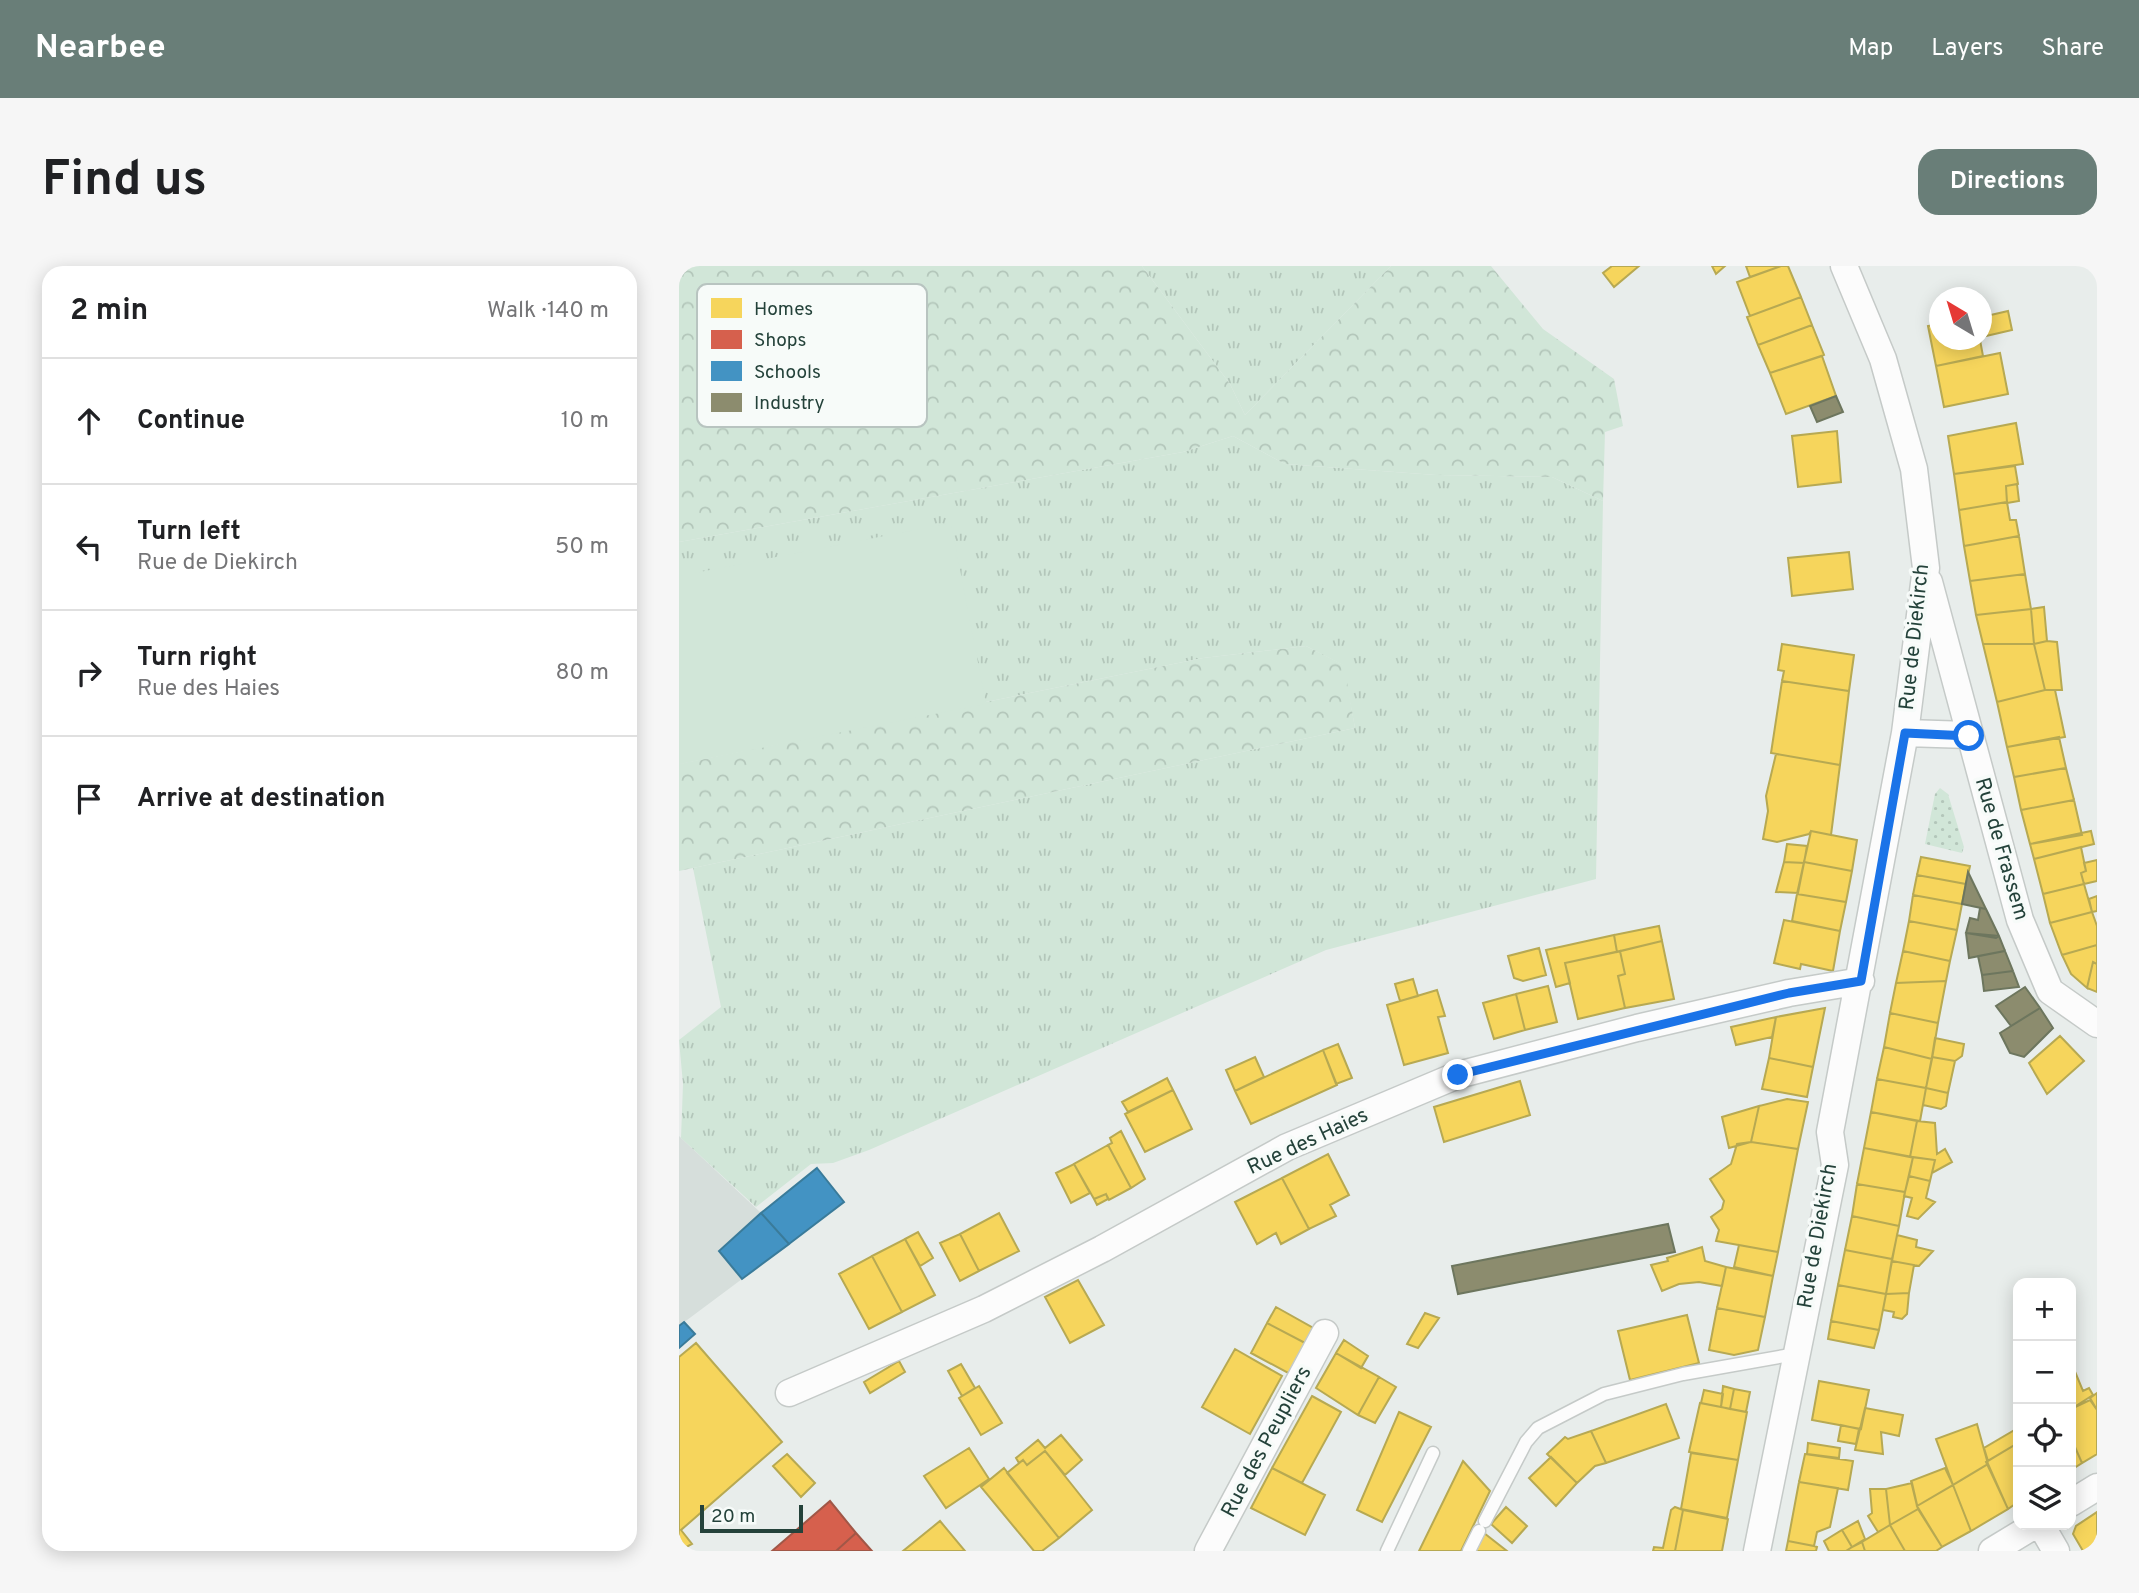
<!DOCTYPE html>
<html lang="en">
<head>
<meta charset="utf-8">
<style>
  body { margin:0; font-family:Overpass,sans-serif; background:#f6f6f6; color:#202124 }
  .controls { position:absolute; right:21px; bottom:21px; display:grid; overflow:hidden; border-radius:14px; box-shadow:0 4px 18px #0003 }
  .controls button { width:63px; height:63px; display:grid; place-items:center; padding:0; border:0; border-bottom:2px solid #e0e0e0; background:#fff; color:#202124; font:35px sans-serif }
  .compass { position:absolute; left:1250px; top:21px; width:63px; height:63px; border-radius:50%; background:#fff; box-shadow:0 4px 18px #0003; rotate:322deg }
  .scale { position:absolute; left:21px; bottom:18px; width:103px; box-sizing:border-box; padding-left:7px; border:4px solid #24423a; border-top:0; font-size:19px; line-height:24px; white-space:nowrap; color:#24423a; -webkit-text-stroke:5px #f7fbf9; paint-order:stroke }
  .stop { position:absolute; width:21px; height:21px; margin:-16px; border:5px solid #1a73e8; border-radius:50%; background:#fff }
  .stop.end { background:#1a73e8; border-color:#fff; box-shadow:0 2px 7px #0008 }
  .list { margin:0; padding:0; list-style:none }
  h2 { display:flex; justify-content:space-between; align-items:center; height:91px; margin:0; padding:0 28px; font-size:30px }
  h2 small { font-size:23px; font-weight:400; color:#757577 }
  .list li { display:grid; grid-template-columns:46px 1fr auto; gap:21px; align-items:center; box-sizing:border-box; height:126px; padding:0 28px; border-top:2px solid #e0e0e0 }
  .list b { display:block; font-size:26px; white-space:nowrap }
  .list p { margin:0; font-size:23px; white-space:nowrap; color:#757577 }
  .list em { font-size:23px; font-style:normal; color:#757577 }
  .icon { flex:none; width:38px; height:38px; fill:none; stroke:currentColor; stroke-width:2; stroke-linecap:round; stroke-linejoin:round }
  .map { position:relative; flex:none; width:1418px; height:1285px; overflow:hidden; border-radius:21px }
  header { display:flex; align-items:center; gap:42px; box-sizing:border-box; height:98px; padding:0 35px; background:#697e78; color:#fff }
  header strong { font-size:33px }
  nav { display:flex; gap:38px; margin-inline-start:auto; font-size:24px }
  .intro { display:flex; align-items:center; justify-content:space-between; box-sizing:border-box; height:168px; padding:0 42px }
  h1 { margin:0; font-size:49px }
  .button { padding:18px 32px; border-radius:21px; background:#697e78; color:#fff; font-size:24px; font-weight:700 }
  main { display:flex; gap:42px; padding:0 42px }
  aside { flex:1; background:#fff; border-radius:21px; box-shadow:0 4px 18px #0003 }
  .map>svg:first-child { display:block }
  .built { fill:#d6dedb }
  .grass { fill:url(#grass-tufts) }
  .forest { fill:url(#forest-crowns) }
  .garden { fill:url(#garden-dots) }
  .pitch { fill:#d1e6d8 }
  .homes { fill:#f6d55c; stroke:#b7a952; stroke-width:2 }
  .shops { fill:#d6604d; stroke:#a15747; stroke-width:2 }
  .schools { fill:#4393c3; stroke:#3a7b9a; stroke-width:2 }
  .industry { fill:#8c8c6e; stroke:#6d765e; stroke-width:2 }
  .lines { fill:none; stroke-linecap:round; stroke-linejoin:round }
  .service-casing { stroke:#c5cac8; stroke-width:15 }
  .minor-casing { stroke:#c5cac8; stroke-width:29 }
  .service { stroke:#fcfcfc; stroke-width:12 }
  .minor { stroke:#fcfcfc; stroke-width:26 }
  .route { stroke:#1a73e8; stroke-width:9 }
  .labels { text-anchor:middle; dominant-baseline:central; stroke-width:7; stroke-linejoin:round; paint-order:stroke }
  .street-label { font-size:21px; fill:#24423a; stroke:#f7fbf9 }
  .key { fill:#f7fbf9; stroke:#b8c4c0; stroke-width:2 }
  .key-label { font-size:19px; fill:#24423a }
</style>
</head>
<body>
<header>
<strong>Nearbee</strong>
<nav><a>Map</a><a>Layers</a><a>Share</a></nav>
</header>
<div class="intro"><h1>Find us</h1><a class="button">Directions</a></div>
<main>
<aside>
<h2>2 min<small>Walk · 140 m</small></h2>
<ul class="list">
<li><svg class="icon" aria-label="ahead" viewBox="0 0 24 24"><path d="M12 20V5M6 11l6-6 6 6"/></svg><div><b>Continue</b></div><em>10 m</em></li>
<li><svg class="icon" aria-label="left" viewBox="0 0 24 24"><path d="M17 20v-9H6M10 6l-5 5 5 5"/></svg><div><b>Turn left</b><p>Rue de Diekirch</p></div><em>50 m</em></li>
<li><svg class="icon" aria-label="right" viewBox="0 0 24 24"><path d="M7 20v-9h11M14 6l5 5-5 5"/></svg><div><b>Turn right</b><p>Rue des Haies</p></div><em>80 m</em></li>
<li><svg class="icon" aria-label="arrive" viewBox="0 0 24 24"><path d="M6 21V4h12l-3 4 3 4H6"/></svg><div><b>Arrive at destination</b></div></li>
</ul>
</aside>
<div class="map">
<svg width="1418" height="1285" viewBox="0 0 1418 1285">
  <defs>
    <pattern id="grass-tufts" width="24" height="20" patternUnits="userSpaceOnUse" patternTransform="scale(1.75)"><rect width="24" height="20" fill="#d1e6d8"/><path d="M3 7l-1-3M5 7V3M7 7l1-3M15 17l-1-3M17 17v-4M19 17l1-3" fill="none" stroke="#b3c6ba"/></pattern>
    <pattern id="forest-crowns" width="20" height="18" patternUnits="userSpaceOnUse" patternTransform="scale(1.75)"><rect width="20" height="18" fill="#d1e6d8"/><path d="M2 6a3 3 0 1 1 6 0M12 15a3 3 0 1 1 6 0" fill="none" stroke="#b3c6ba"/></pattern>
    <pattern id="garden-dots" width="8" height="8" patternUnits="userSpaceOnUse" patternTransform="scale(1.75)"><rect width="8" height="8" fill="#d1e6d8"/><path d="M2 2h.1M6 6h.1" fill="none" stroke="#b3c6ba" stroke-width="1.8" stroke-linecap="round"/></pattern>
  </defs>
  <rect width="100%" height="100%" fill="#e8edeb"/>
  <path class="built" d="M0,870L82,947L110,978L0,1060Z"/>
  <path class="grass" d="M463,0H712L566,149L551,118Z
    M554,170L606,198L757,209L873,211L924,235L917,613L647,684L190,884L154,897L132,898L77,941L2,872L4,818L0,774L42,741L14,602L676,462L664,399L627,380L524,392L0,498V276L504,186Z"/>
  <path class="forest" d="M0,0H463L551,118L566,149L712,0H812L864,63L935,113L944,160L926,166L924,235L873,211L757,209L606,198L554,170L504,186L0,276Z
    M627,380L665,399L676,462L0,605V498L524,392Z"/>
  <path class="garden" d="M1261,522L1269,528L1285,581L1283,587L1246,578L1256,528Z"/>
  <path class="pitch" d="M272,257L307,438L0,498V310Z"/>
  <path class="homes" d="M933,0H960L935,21L924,7Z
    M1033,0H1046L1037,8Z
    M1067,0H1102L1071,11Z
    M1102,0H1109L1122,31L1071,50L1058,16Z
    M1122,31L1133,59L1079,79L1068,51Z
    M1329,45L1333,64L1307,70L1303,51Z
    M1302,49L1307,68L1302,69Z
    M1260,58V74H1301L1304,90L1257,100L1249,60Z
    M1133,59L1145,89L1091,107L1079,79Z
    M1321,87L1329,128L1265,141L1257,100Z
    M1143,90L1157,130L1107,148L1091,107Z
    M1337,157L1344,198L1275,208L1269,170Z
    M1158,165L1162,216L1119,221L1113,170Z
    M1336,200L1339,218L1327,220L1328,236L1280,244L1275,208Z
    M1338,218L1340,235L1328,237L1327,220Z
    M1328,236L1331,254H1337L1340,270L1285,280L1280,244Z
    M1340,270L1346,308L1291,315L1285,280Z
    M1170,286L1174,323L1113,330L1109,292Z
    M1346,308L1352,343L1297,349L1291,315Z
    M1365,341L1368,375L1355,378L1352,343Z
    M1352,343L1355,378H1304L1297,349Z
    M1368,375L1378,376L1383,424H1366L1355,378Z
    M1103,378L1175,389L1170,425L1103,415L1105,405L1099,404Z
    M1304,378H1355L1366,424L1318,436Z
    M1103,415L1170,425L1161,499L1092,487Z
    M1366,424H1376L1386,471L1328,481L1318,436Z
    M1380,471L1387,502L1335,511L1328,481Z
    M1097,488L1161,499L1152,569L1132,565L1130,568L1098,576L1084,573L1089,545L1087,530Z
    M1387,502L1395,534L1342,544L1335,511Z
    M1395,534L1403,569L1351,578L1342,544Z
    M1132,565L1178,574L1173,605L1125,596Z
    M1412,565L1415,578L1355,593L1351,578Z
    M1108,578L1128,580L1125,597L1105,596Z
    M1402,581L1407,605L1402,607L1405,618L1364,628L1355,593Z
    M1242,591L1291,600L1287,618L1238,609Z
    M1418,594V615L1405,618L1402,607L1407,605L1405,597Z
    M1105,596L1125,597L1119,627L1097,626Z
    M1125,596L1173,605L1167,636L1118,628Z
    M1238,609L1287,618L1283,638L1234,629Z
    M1405,618L1413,646L1371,657L1364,628Z
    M1118,628L1167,636L1161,665L1113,655Z
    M1234,629L1283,638L1278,664L1230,655Z
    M1418,630V645L1413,646L1410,633Z
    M1413,646L1418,660V679L1383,689L1371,657Z
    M1105,654L1161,665L1154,705L1122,698L1121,703L1095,697Z
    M1230,655L1278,664L1271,695L1224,685Z
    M980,660L983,675L938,686L935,669Z
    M935,669L938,686L886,697L891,717L877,721L867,684Z
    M983,675L995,733L946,742L939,710L946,708L941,685Z
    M1418,679V698L1414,696L1408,722L1392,708L1383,689Z
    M860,682L867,709L844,715L835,712L829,690Z
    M941,685L946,708L939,710L946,742L899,753L886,697Z
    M1224,685L1271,695L1267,715L1217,717Z
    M1414,696L1418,698V726L1408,722Z
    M734,713L739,730L721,735L716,718Z
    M1267,715L1259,757L1211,747L1217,717Z
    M869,720L878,756L846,764L837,728Z
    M758,724L766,750L759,751L769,787L725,799L708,739Z
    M837,728L846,764L815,773L804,737Z
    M1146,742L1134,801L1090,792L1097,751Z
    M1211,747L1259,757L1253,793L1205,781Z
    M1097,751L1093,771L1057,779L1052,761Z
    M1381,770L1405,795L1368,828L1350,797Z
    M1256,772L1285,778L1283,790L1276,795L1253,791Z
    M659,778L673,812L657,818L644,784Z
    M1205,781L1253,793L1247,822L1198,813Z
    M644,784L658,819L572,858L556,825Z
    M576,791L585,811L556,825L547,804Z
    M1253,791L1276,795L1269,827L1247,822Z
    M1090,792L1134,801L1128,831L1083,823Z
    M488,812L494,824L449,846L443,836Z
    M1198,813L1247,822L1241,855L1192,846Z
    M841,815L851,849L765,876L755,841Z
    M1247,822L1269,827L1267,840L1262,843L1244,839Z
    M494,824L513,863L466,886L446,848Z
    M1108,833L1129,836L1119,883L1072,876L1080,840Z
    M1080,840L1072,876L1050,882L1043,851Z
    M1192,846L1238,855L1231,891L1185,882Z
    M1238,855L1256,857L1258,888L1266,883L1273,896L1253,907L1256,894L1231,891Z
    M442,865L466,913L452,922L429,879L433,877L431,872Z
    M1072,876L1119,883L1099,986L1037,975L1040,964L1032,951L1043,943L1045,935L1031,913L1052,898L1058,878Z
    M429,879L452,922L430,934L427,928L415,933L395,898Z
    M1185,882L1234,891L1226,926L1178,918Z
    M649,888L670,929L651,939L657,950L630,963L603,912Z
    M1234,891L1256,894L1251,915L1230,910Z
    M395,898L411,927L392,937L377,907Z
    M1230,910L1251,915L1247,932L1256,936L1239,953L1228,950L1233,932L1225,930Z
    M603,912L630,963L602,978L597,967L578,978L556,936Z
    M1178,918L1226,926L1220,960L1173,950Z
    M427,928L429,933L418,939L415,933Z
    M320,947L340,985L300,1005L281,968Z
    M1173,950L1220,960L1213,993L1166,984Z
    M239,966L254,992L241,1000L226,973Z
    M281,968L300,1005L281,1015L261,977Z
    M1218,969L1238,974L1237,981L1254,985L1240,1000L1213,995Z
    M226,973L256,1029L223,1046L193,990Z
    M1060,979L1099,986L1094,1010L1055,1001Z
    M1023,981L1026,995L1047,1001L1043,1020L1020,1016L1000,1018L983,1025L972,999L989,995L988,992Z
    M1166,984L1213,993L1207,1028L1159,1019Z
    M193,990L223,1046L190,1063L160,1008Z
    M1213,995L1235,999L1230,1027L1207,1028Z
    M1047,1001L1094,1010L1086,1051L1038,1042Z
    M399,1014L425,1059L391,1077L366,1031Z
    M1159,1019L1207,1028L1200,1064L1152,1055Z
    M1230,1027L1228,1048L1223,1053L1214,1051L1215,1046L1204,1044L1207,1028Z
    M597,1041L636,1063L628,1078L588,1057Z
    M1038,1042L1086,1051L1079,1084L1055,1089L1030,1084Z
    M746,1047L760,1052L739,1082L728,1078Z
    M1008,1049L1020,1097L951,1114L939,1065Z
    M1152,1055L1200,1064L1195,1082L1149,1073Z
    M588,1057L628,1078L611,1108L572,1087Z
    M665,1074L689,1090L682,1102L657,1087Z
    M17,1077L103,1176L2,1264L13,1278L0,1285V1091Z
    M556,1083L603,1110L571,1168L523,1141Z
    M657,1087L700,1111L679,1149L637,1122Z
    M220,1095L226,1106L191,1127L185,1116Z
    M1392,1096L1404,1125L1410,1122L1414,1129L1392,1143Z
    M282,1098L296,1122L283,1130L269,1105Z
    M700,1111L717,1121L696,1157L679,1149Z
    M1140,1115L1190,1124L1182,1163L1133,1154Z
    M300,1120L323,1157L302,1169L280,1132Z
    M1044,1120L1055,1123L1051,1143L1042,1141Z
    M1055,1123L1071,1126L1067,1146L1051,1143Z
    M1025,1124L1044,1128L1042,1141L1022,1137Z
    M1418,1127V1144L1411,1132Z
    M633,1130L662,1146L623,1217L593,1202Z
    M1411,1134L1418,1144V1188L1403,1197L1392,1172V1143Z
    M1021,1137L1068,1146L1059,1194L1010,1186Z
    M987,1138L1000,1172L927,1197L912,1165Z
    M1186,1142L1224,1149L1220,1170L1202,1166L1204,1188L1176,1184Z
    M720,1146L752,1161L703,1256L678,1244Z
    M1298,1158L1309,1198L1274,1219L1257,1173Z
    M1162,1159L1180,1163L1177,1178L1159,1175Z
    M1339,1162V1177L1309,1195L1305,1182Z
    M912,1165L927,1197L916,1200L898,1217L868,1188L886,1171L889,1173Z
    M382,1169L403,1194L386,1209L366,1185L348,1199L344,1194L340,1197L337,1192L359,1174L366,1182Z
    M1392,1172L1403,1197L1392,1204Z
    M1129,1177L1161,1182L1160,1192L1128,1188Z
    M1339,1177V1236L1329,1243L1307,1196Z
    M290,1182L310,1213L267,1242L245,1210Z
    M366,1185L413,1244L380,1272L328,1207L344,1194L348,1199Z
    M1012,1187L1059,1194L1048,1252L1002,1243Z
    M108,1188L136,1217L122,1231L94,1200Z
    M1126,1188L1174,1195L1169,1224L1120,1216Z
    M872,1191L898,1217L877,1240L850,1212Z
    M784,1195L811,1225L782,1285H740Z
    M1309,1198L1329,1243L1292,1265L1274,1219Z
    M325,1202L380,1272L363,1285H355L302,1221Z
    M593,1202L646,1229L626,1269L572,1242Z
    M1266,1202L1274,1219L1238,1240L1232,1215Z
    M1120,1216L1159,1222L1151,1261L1138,1266L1135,1280L1109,1275Z
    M1233,1217L1239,1243L1211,1259L1207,1223Z
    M1274,1219L1292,1265L1263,1281L1238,1240Z
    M1191,1223H1207L1211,1259L1199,1266L1189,1250L1193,1247Z
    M827,1241L848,1260L833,1277L812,1258Z
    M996,1241L1004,1244L996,1285H974L975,1281L984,1282L992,1244Z
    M1239,1243L1263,1281L1257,1285H1226L1211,1259Z
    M1004,1244L1049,1253L1043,1285H996Z
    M1418,1246V1285H1404L1394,1268L1397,1260Z
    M261,1255L286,1285H224Z
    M1179,1255L1186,1273L1173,1281L1163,1264Z
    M1211,1259L1226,1285H1186L1183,1276Z
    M1163,1264L1173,1281L1167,1285H1150L1145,1275Z
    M805,1267L828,1285H796Z
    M1109,1275L1135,1280L1138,1281L1137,1285H1107Z
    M1183,1276L1186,1285H1167L1173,1281Z"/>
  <path class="shops" d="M151,1235L177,1267L157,1285H93Z
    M177,1267L193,1285H157Z"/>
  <path class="schools" d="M138,902L165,936L110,978L82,947Z
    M82,947L110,978L63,1013L40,985Z
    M5,1056L16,1068L0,1082V1060Z"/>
  <path class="industry" d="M1157,130L1164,146L1138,156L1131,140Z
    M1289,606L1307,643L1283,638Z
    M1301,642L1307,643L1320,670L1317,672L1287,667L1291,652L1299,654Z
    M1287,667L1320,670L1326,685L1290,692Z
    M1326,685L1334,705L1303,709L1299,690Z
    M1334,705L1340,721L1305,725L1303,709Z
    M1346,721L1361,742L1332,760L1317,740Z
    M1361,742L1374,762L1345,791L1331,787L1321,767Z
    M989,958L996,986L779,1028L773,1000Z"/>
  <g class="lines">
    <g class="service-casing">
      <path id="service" d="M806,1255L847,1176L859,1162L925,1128L1004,1108L1117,1088
        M708,1285L754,1187
        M790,1285L800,1265"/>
    </g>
    <g class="minor-casing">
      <path id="minor" d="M1250,316L1341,654L1371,725L1418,758
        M1226,467L1290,469
        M110,1127L305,1043L423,983L608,881L779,809L958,762L1110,727L1182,715
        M1392,1237L1418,1221
        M1362,1259L1377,1285
        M529,1285L646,1067
        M1078,1285L1156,899L1151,866L1226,467L1247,302L1235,203L1204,93L1165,0
        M1313,1285L1356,1259"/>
    </g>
    <use href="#service" class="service"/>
    <use href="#minor" class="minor"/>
  </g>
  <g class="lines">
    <path class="route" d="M779,809L1110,727L1182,715L1226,467L1290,470"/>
  </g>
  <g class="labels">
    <g class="street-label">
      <text transform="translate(1236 371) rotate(-84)">Rue de Diekirch</text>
      <text transform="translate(1322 583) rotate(74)">Rue de Frassem</text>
      <text transform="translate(629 876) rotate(-25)">Rue des Haies</text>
      <text transform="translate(1139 970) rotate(-80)">Rue de Diekirch</text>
      <text transform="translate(588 1176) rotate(-62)">Rue des Peupliers</text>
    </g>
  </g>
  <rect x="18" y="18" width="230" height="143" rx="10" class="key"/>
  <rect x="32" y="32" width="31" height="20" fill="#f6d55c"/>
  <rect x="32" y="64" width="31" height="19" fill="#d6604d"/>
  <rect x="32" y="95" width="31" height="20" fill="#4393c3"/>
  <rect x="32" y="127" width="31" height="19" fill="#8c8c6e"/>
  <g class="key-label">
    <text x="75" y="49">Homes</text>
    <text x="75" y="80">Shops</text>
    <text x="75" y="112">Schools</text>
    <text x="75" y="143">Industry</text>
  </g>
</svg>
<div class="controls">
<button>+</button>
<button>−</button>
<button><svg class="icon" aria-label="locate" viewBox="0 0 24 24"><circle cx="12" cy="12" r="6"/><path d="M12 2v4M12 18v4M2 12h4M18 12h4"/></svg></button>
<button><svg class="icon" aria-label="layers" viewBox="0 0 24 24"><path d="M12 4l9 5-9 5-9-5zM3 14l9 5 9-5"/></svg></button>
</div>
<svg class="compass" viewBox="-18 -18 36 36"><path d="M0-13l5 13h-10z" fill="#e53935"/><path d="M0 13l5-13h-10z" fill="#757577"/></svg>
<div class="scale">20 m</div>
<div class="stop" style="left:1290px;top:470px"></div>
<div class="stop end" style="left:779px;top:809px"></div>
</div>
</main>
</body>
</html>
